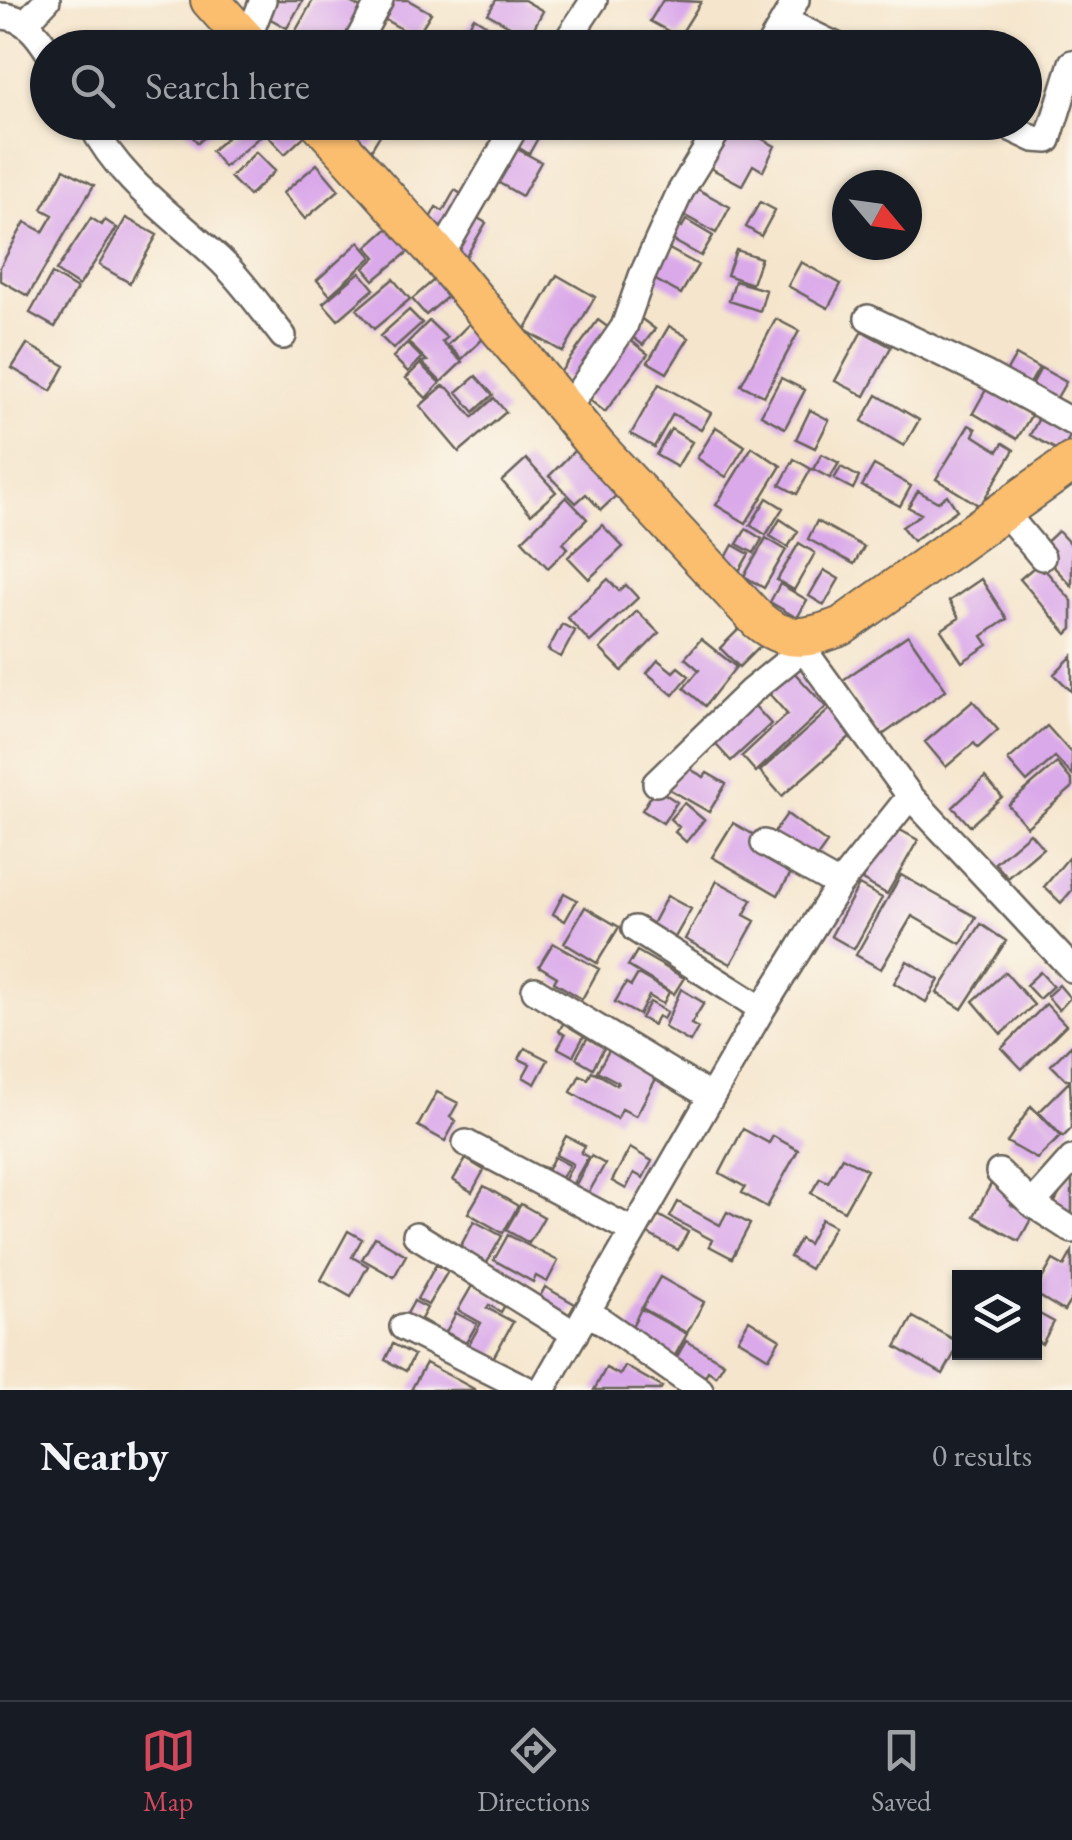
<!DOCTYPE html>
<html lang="en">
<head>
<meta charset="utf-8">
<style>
  body { margin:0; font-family:"EB Garamond",serif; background:#242831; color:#f1f3f6 }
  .controls { position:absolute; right:30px; bottom:30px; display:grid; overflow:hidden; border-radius:0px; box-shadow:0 2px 8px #0004 }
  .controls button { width:90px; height:90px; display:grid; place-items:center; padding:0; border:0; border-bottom:2px solid #363941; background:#171b24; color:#f1f3f6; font:50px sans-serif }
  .compass { position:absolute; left:832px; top:170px; width:90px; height:90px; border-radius:50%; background:#171b24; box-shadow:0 2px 8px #0004; rotate:119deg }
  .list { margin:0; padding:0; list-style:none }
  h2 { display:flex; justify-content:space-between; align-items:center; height:130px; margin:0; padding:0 40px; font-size:42px }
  h2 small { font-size:32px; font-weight:400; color:#9ea1a6 }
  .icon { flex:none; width:55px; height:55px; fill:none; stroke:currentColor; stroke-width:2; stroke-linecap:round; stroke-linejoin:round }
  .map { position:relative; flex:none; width:1072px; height:1390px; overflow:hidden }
  .search { position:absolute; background:#171b24; box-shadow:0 2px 8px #0004; left:30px; right:30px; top:30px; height:110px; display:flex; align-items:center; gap:25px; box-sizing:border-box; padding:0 35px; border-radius:55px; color:#9ea1a6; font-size:38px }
  .sheet { height:310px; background:#171b24 }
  nav { display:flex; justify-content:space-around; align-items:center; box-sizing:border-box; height:140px; border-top:2px solid #363941; background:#171b24; font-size:28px; color:#9ea1a6 }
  nav a { display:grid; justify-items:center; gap:5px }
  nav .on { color:#d1495b }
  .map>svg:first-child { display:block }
  .building { fill:#daa9ea }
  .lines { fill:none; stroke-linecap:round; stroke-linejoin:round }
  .minor-casing { stroke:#68625a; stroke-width:30 }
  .primary-casing { stroke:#68625a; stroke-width:42 }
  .minor { stroke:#fff; stroke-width:25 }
  .primary { stroke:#fbbd6e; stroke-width:38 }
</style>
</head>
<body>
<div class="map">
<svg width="1072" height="1390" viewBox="0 0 1072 1390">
  <rect width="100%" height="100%" fill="#fbf7ec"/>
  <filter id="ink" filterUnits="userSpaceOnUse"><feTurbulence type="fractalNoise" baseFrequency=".01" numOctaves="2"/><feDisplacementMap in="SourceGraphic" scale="20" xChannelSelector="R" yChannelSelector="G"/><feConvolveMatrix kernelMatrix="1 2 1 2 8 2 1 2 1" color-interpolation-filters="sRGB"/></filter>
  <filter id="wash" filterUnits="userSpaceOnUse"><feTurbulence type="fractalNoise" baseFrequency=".0048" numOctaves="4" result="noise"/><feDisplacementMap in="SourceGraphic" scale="40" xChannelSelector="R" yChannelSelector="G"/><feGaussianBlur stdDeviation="2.25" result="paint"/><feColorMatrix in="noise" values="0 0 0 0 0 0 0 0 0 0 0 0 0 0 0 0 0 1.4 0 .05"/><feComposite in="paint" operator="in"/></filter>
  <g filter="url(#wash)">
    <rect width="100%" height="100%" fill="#f5e5cc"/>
    <g id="blocks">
      <path class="building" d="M276,0H303L287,28L267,17Z
        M313,0H346L366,11L346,48H316L294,34Z
        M393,0H408L431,13L416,37L382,18Z
        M496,0H524L543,11L529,37L488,14Z
        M663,0L701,2L679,37L650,21Z
        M474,17L498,32L489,48L464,33Z
        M180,122H222L198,143Z
        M245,122H264L269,129L224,167L211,151Z
        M284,122H306L312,129L285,154L269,137Z
        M345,122H388L371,150Z
        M441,122H477L468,138Z
        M525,122H547L529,154L513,144Z
        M731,122L775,146L763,171L753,165L742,185L703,164Z
        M510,145L541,162L522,196L492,179Z
        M256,152L275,171L249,196L230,177Z
        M317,164L339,190L305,219L283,193Z
        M64,169L94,185L28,296L0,280V267L25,222L43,232L53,215L42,209Z
        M690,185L730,207L716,233L685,216L680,223L672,218Z
        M455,190L467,198L448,231L429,220L436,207L443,211Z
        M760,202L775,210L761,236L746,227Z
        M471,214L486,223L464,260L449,251Z
        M91,218L102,225L105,220L117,228L79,286L56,271Z
        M126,218L157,235L130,283L99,265Z
        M686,220L713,236L701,256L667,237L674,223L682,227Z
        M393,224L414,247L374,280L364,268L376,257L367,247Z
        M359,242L372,257L330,295L317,280Z
        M662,245L698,265L681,294L645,274Z
        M736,250L761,258L752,284L727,275Z
        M801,262L841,284L828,308L788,286Z
        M360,272L374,289L338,320L323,303Z
        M52,274L77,289L55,327L30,313Z
        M557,275L595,297L563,352L525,330Z
        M393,279L410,299L374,329L357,309Z
        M435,279L453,292L426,315L412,299Z
        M735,281L766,290L760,311L729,301Z
        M409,310L422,323L393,349L380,336Z
        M639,317L655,329L643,345L627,333Z
        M474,319L488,334L462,359L448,345Z
        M776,319L799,331L764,396L741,385Z
        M598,320L617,334L577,388L559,374Z
        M429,321L447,338L442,342L462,362L441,382L421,362L427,361L408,342Z
        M669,326L689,338L667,373L648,362Z
        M862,331L891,347L865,396L835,381Z
        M625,336L648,354L605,412L582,394Z
        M407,343L422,358L408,372L393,357Z
        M27,344L65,366L51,391L12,368Z
        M1016,355L1039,368L1024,394L1001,381Z
        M420,364L440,383L426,398L406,378Z
        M1041,368L1066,382L1051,408L1027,394Z
        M476,376L493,395L474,412L457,392Z
        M781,378L805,390L785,428L761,415Z
        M659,384L711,413L701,430L673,414L654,447L631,434Z
        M443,386L448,388L473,417L494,398L506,412L459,452L420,406Z
        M987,388L1032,414L1017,439L973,413Z
        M877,395L919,420L904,446L862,421Z
        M1044,409L1072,433L1061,452L1030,435Z
        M810,410L829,420L815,448L796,439Z
        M969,425L976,429L973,435L998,451L1003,443L1014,450L980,506L936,479Z
        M716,427L745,446L726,477L697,458Z
        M671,429L692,442L677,467L656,455Z
        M752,447L781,466L746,523L716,505Z
        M577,448L619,493L601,510L586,494L576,503L549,476Z
        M822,454L839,463L830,478L813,469Z
        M526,459L556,492L531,514L502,481Z
        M794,459L811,469L797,494L780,485Z
        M874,465L911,486L900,506L862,486Z
        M841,467L859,477L853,489L834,479Z
        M918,491L938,502L947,495L957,510L913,541L902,527L921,514L908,507Z
        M566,497L587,519L563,543L568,548L548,568L522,540Z
        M767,498L783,508L766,535L750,525Z
        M780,519L798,531L788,547L770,536Z
        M817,521L864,547L854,564L808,539Z
        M602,525L623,547L589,579L568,557Z
        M746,529L762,539L754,553L737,544Z
        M1058,531L1072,546V586L1038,550Z
        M766,538L786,550L764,588L744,576Z
        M799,543L815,553L794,590L777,580Z
        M733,545L749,554L738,573L722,565Z
        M1039,563L1072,601V629L1067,634L1020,579Z
        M824,570L839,579L824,605L809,596Z
        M608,579L619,591L626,585L638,598L590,642L567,617Z
        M981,579L1007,619L982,636L988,645L962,662L941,630L959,618L949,601Z
        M780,584L807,600L797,618L770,602Z
        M637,611L659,633L622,671L600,649Z
        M562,624L575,631L561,657L548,650Z
        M741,627L760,646L739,667L720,648Z
        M908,635L946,690L881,736L843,680Z
        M701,639L736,667L705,706L684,688L699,670L685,658Z
        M1072,656V692L1054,674Z
        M658,660L673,672L678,667L689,676L673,695L647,673Z
        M791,669L826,707L756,772L742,756L787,714L767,691Z
        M973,701L998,730L978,748L974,743L946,767L925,742Z
        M753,704L771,724L731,761L708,736Z
        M830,709L852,735L782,796L760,771Z
        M1047,726L1072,754V775L1055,757L1027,782L1008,760Z
        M1057,763L1072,781V788L1027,827L1008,805Z
        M683,765L704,777L707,773L726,784L709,812L669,789Z
        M985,777L1002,797L970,826L953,807Z
        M656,788L677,802L663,823L642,810Z
        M684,803L704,820L686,842L675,832L679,827L670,819Z
        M787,814L827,843L810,867L770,838Z
        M733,823L763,840L794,868L778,895L712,857Z
        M893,826L918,840L887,894L862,880Z
        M1030,833L1043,848L1008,878L995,863Z
        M1069,857L1072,890L1061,903L1044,887Z
        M901,875L976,917L961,944L912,916L881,969L856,955Z
        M717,881L752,900L744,915L755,921L731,964L685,939Z
        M859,885L882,898L854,949L831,936Z
        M564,893L577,900L565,921L553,914Z
        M667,896L691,909L674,939L651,926Z
        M585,907L619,927L597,963L564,943Z
        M981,924L1006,941L962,1009L937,993Z
        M553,943L599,969L582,999L554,982L557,977L539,966Z
        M637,951L684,978L674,994L628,966Z
        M907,961L939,980L926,1002L894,983Z
        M1005,972L1034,1005L1001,1034L973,1001Z
        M1040,972L1053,986L1039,999L1026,985Z
        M638,974L669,992L663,1004L649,996L639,1015L615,1002L626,983L631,986Z
        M1059,985L1070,998L1059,1010L1047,996Z
        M681,989L704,1003L691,1024L698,1028L690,1042L664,1027Z
        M650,1002L667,1012L663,1019L658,1016L653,1025L641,1018Z
        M1046,1004L1066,1025L1022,1069L1002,1048Z
        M564,1022L585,1034L573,1056L558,1048L565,1035L559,1031Z
        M588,1037L605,1046L593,1068L576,1058Z
        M1072,1044V1078L1066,1080L1051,1065Z
        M611,1047L659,1073L636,1116L622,1109L617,1119L571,1092L580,1075L588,1079L592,1071L617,1085L618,1082L597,1071Z
        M525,1048L548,1060L535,1084L523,1077L530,1064L519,1059Z
        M1070,1081L1072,1128L1063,1137L1039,1112Z
        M437,1092L458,1103L450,1117L456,1121L445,1141L418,1126Z
        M1031,1106L1061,1136L1037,1159L1007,1142Z
        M743,1129L769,1143L773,1136L798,1150L767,1207L742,1193L745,1187L720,1173Z
        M566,1136L585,1146L581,1153L588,1157L570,1189L562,1185L573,1164L556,1155Z
        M630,1148L652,1161L643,1178L634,1173L626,1189L612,1181Z
        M591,1156L605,1164L585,1199L572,1192Z
        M554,1157L569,1165L557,1187L536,1175L540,1166L548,1169Z
        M842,1157L867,1170L844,1211L811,1193L820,1178L828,1182Z
        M466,1159L484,1170L472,1192L453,1180Z
        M1072,1171V1224L1050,1211Z
        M991,1184L1015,1197L1011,1205L1032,1217L1019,1241L974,1216Z
        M484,1186L518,1206L503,1233L468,1213Z
        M678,1202L720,1225L727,1212L750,1224L732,1258L709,1246L712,1240L670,1217Z
        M521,1204L544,1217L529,1243L506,1230Z
        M658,1215L688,1232L678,1250L648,1234Z
        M821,1219L834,1226L810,1269L790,1257L800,1239L808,1244Z
        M474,1221L502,1236L485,1266L458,1251Z
        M348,1231L362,1239L352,1257L368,1266L351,1297L321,1280Z
        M508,1235L558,1261L547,1282L536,1276L533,1282L494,1260Z
        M375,1237L406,1255L394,1277L362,1259Z
        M1072,1252V1298L1064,1311L1034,1293L1053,1260L1064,1266Z
        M436,1265L448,1271L428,1305L417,1299Z
        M660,1277L704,1302L687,1333L642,1308Z
        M473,1284L506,1303L501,1312L489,1305L487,1308L513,1322L492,1360L468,1346L481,1323L458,1310Z
        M545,1287L575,1304L565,1322L535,1306Z
        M414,1301L427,1308L421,1319L441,1331L436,1341L402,1323Z
        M641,1309L687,1334L673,1359L628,1334Z
        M1034,1311L1054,1322L1042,1344L1034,1339Z
        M456,1313L477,1324L466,1343L446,1332Z
        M913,1317L960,1343L943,1374L896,1347Z
        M749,1320L780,1339L769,1358L738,1339Z
        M686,1341L724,1363L716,1376L708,1371L702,1381L673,1364Z
        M393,1344L414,1355L406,1371L385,1360Z
        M426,1363L476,1390H411Z
        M625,1366L662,1387L660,1390H594L606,1368L620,1375Z"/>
    </g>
  </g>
  <g filter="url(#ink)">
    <use href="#blocks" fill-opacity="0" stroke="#68625a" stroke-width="2.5"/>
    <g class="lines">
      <g class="minor-casing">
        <path id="minor" d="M0,16C23,16 36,32 48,51
          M785,21L841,48
          M25,23L47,0
          M247,41L263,0
          M354,48L380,0
          M562,48L594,0
          M768,48L796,0
          M90,122C120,181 171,214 218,258C242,280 262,310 283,336
          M998,122L1034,139L1048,140L1072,63
          M440,257L518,122
          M868,318L985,374L1072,422
          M567,409L624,327L642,276L680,192L723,122
          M1002,509L1042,557
          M796,639L910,796L1072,969
          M656,783L750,692L803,649
          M764,843L839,885
          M635,929L762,1009
          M535,990L710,1096
          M466,1143L633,1231
          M999,1172L1032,1204L1072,1230
          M1032,1204L1072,1159
          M416,1235L575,1334
          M589,1312L700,1390
          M403,1327L528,1390
          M542,1390L762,1009L839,885L910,796"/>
      </g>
      <g class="primary-casing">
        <path id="primary" d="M210,0L253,48
          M319,122L440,257L597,447L758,620C786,644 809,639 842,626L1072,462"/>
      </g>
      <use href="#minor" class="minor"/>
      <use href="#primary" class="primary"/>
    </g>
  </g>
</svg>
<div class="controls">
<button><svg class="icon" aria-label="layers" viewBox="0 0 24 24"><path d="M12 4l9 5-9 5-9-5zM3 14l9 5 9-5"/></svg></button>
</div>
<svg class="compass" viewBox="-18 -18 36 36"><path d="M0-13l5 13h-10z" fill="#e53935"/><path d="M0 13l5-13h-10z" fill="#9ea1a6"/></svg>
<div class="search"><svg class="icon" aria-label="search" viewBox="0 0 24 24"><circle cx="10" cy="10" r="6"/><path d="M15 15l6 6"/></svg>Search here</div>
</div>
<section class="sheet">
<h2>Nearby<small>0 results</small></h2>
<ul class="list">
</ul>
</section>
<nav>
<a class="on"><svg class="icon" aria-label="map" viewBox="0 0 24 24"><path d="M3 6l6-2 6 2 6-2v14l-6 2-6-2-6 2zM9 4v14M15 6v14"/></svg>Map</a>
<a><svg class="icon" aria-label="directions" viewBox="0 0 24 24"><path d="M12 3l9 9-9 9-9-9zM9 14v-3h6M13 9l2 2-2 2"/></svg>Directions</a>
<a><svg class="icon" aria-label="saved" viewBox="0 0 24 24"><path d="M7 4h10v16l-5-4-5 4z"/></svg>Saved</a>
</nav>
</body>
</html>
